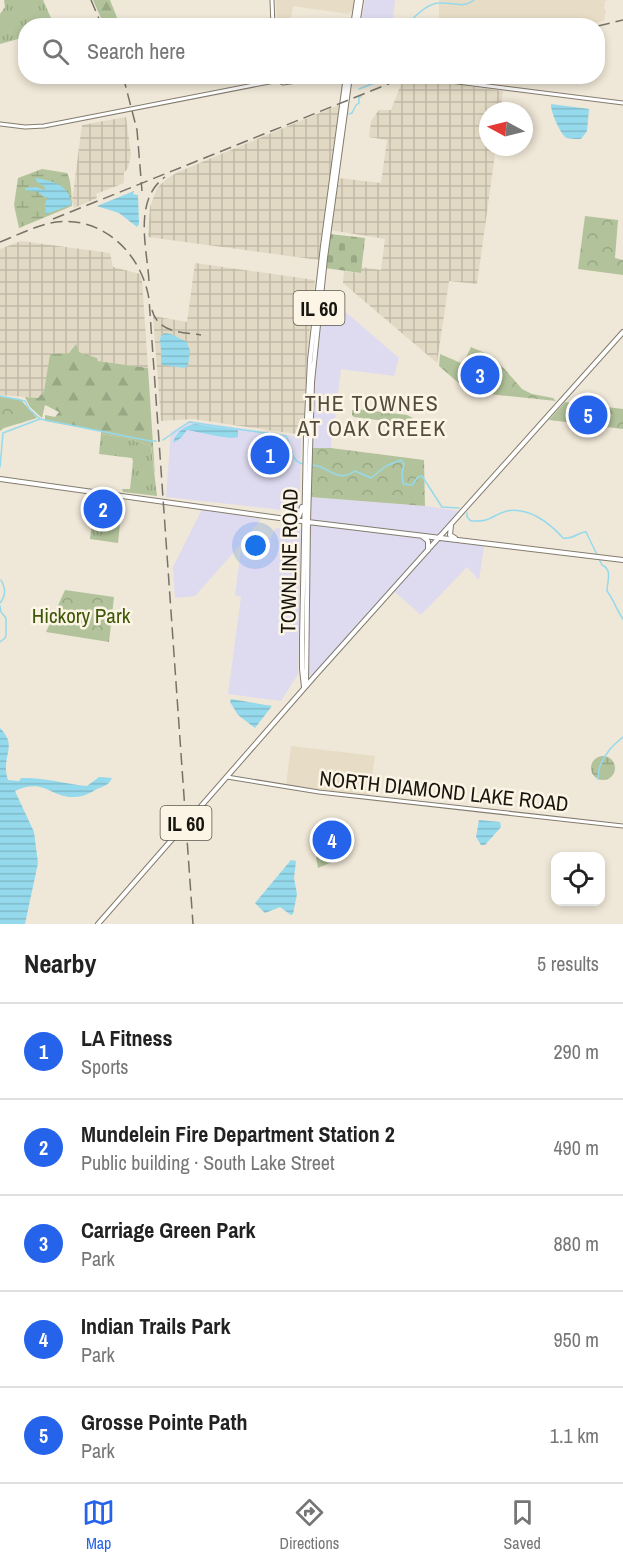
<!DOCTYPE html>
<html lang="en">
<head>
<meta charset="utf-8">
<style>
  body { margin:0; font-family:"Archivo Narrow",sans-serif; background:#f2f2f2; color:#222 }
  .controls { position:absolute; right:18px; bottom:18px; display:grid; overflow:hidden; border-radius:12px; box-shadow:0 3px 9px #0003 }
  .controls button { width:54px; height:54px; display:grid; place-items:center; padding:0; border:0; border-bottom:2px solid #e0e0e0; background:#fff; color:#222; font:30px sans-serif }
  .compass { position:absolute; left:479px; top:102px; width:54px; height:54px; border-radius:50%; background:#fff; box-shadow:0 3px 9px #0003; rotate:277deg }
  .you { position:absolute; left:256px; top:546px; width:21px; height:21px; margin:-15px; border:4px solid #fff; border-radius:50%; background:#1a73e8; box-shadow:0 0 0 9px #1a73e833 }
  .badge { display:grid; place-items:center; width:39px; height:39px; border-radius:50%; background:#2563eb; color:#fff; font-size:20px; font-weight:700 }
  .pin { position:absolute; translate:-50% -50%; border:3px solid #fff; box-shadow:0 2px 6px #0006 }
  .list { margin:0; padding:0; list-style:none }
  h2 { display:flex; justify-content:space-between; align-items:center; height:78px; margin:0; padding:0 24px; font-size:26px }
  h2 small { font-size:20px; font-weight:400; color:#767676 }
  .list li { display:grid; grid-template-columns:39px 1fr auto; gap:18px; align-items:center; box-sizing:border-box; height:96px; padding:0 24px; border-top:2px solid #e0e0e0 }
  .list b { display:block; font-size:22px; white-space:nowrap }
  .list p { margin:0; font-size:20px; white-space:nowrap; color:#767676 }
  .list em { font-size:20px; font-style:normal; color:#767676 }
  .icon { flex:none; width:33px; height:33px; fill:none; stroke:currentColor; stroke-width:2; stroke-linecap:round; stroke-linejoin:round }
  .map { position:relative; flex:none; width:623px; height:924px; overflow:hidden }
  .search { position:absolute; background:#fff; box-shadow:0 3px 9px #0003; left:18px; right:18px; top:18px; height:66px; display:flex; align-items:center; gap:15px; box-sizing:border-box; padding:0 21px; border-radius:24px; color:#767676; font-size:22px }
  .sheet { height:558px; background:#fff }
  nav { display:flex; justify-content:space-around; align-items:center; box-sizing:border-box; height:84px; border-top:2px solid #e0e0e0; background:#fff; font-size:16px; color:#767676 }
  nav a { display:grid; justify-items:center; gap:3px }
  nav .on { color:#2563eb }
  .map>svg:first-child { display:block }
  .commercial { fill:#dedbf1 }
  .industrial { fill:url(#industrial-grid) }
  .built { fill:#e7dcc5 }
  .grass { fill:url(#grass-tufts) }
  .forest { fill:url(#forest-firs) }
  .wetland { fill:url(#wetland-marsh) }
  .cemetery { fill:url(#cemetery-stones) }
  .park { fill:url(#park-crowns) }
  .pitch { fill:#b2c39b }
  .water { fill:url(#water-rules) }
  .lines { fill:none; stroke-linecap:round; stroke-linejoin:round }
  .stream { stroke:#95daec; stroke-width:1.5 }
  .secondary-casing { stroke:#837c6e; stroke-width:5 }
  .primary-casing { stroke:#837c6e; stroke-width:6 }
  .secondary { stroke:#fff; stroke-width:3 }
  .primary { stroke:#fff; stroke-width:4 }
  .rail { stroke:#777268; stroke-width:1.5; stroke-dasharray:12 6; stroke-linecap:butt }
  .labels { text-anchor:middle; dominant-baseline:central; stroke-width:5; stroke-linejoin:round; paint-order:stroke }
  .shield { fill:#fcf4e4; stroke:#5c584f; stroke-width:1.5 }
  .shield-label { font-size:20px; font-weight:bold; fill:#17150f }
  .street-label { font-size:21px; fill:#17150f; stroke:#fcf4e4 }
  .park-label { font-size:21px; fill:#3e5709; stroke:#fcf4e4 }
  .neighbourhood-label { font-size:22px; letter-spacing:1.5px; fill:#534c3f; stroke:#fcf4e4 }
</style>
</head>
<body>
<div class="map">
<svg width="623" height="924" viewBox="0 0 623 924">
  <defs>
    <pattern id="industrial-grid" width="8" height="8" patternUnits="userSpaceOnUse" patternTransform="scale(1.5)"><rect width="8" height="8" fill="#e2d9c4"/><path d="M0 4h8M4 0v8" fill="none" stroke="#c1b9a7"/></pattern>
    <pattern id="grass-tufts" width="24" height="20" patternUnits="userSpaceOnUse" patternTransform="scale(1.5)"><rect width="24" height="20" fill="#b2c39b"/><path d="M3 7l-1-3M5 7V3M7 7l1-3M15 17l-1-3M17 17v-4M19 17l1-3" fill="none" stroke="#98a784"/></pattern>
    <pattern id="forest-firs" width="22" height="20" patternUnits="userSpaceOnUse" patternTransform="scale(1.5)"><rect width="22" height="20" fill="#b2c39b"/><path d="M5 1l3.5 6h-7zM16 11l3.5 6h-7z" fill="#98a784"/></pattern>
    <pattern id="wetland-marsh" width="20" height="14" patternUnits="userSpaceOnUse" patternTransform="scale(1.5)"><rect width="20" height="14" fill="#b2c39b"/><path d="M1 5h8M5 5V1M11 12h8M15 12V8" fill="none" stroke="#98a784"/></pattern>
    <pattern id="cemetery-stones" width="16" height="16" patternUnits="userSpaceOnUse" patternTransform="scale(1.5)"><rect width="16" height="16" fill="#b2c39b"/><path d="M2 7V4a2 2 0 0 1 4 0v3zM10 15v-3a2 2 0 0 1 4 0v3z" fill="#98a784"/></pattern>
    <pattern id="park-crowns" width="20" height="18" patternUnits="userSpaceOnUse" patternTransform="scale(1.5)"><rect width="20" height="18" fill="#b2c39b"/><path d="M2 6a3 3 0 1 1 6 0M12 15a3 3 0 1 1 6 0" fill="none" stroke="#98a784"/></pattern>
    <pattern id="water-rules" width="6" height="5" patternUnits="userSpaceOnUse" patternTransform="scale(1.5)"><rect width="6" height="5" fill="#95daec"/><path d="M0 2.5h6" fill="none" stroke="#80bac9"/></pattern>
  </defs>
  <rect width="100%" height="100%" fill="#efe7d7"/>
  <path class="commercial" d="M365,0H395L392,25H361Z
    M334,302L399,358L394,376L341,369L335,420L332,423L331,448H311L314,376L321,308Z
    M190,421L301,437L300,512L166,497L171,432Z
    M310,497L425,506L459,511L434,539L484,546L479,580L467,567L421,615L390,588L313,675H310L307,674Z
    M202,509L261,519L248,536L270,539L276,528L301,529L298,674L281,701L228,694L241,597L235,595L242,543L195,596L175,598L173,567Z"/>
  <path class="industrial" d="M409,78L503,91L501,111H488V147H496L477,284L449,281L437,363L343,283L344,271L360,273L361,267L381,270L385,239L330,230L338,178L381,183L387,140L369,137L371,121L379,110H391L402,82Z
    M341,104L319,260L148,237L150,207L157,188L168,178L178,172Z
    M126,117L131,155L128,168L124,173V183L96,194L97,198L74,208L72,201L82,125Z
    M21,241L110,253L113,267L140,274L142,281L148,368L98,361L97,358L79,352L75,345L69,353L50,354L44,391L38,398L0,395V249Z
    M195,263L315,280L307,354L303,435L193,419L161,421L153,316L187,322Z"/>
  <path class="built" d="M276,0H354L353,10L348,14L293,6L290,25H277Z
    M439,0H608L605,1L604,9L606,10L604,21L584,25L439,26Z
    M291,746L375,756L369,796L286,785Z"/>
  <path class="grass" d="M4,0H43L54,25L26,26L25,37L0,44V14L5,7Z
    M357,409L407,415L413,418L412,422L409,424L354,417L352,415V410Z
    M101,434L127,438L151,446L157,496L123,492L122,489H130L133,461L132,458L99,454Z
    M92,522L120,524L118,543L90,539Z"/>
  <path class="forest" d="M93,0H110L120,25H104Z
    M76,344L79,352L97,358L98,361L148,368L155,475L151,446L127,438L101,434V431L45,421V415L55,417L59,412L45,405L42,418L30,407L25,397L38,398L44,391L50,354L69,353Z"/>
  <path class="wetland" d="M42,169L67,173C72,183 71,195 72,206L19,228L14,205L18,178Z
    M591 768a12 12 0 1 1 24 0a12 12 0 1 1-24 0Z"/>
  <path class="cemetery" d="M330,234L365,238L361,273L325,268Z"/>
  <path class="park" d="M585,216L618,220L615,258L623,260V275L578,269Z
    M471,347L494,357L522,389L532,394L553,398L556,401L469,392L439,366L440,354L463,364Z
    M0,397L20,399L37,418L4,428L0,431Z
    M565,402L623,409V429L549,420Z
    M311,448H331L424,460L425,506L310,497Z
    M65,590L114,597L109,642L46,632Z
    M320,825L348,828L344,857L318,868L316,857Z"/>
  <path class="pitch" d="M57,614L86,620L84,636L53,630Z"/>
  <path class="water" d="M551,104L589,109L587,131L581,139C578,139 571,139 567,138C561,136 550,110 551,104Z
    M36,178C52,181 71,185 71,205L46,214L45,204L48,197H44L38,192L25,190V188L36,187L45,190V187L36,181Z
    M134,191L133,194L138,195L139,224L137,227L119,213L97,206Z
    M164,333L171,334L187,342L190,351L188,366L184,368L162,365L160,338Z
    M195,424L238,430V437C229,440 200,432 187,430L181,438L173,443C175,433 185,425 195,424Z
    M231,699L272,706L255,728L238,715L230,702Z
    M0,728C19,747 0,755 8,780L19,781L21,778C42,777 66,784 87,786L99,777L112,778C109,785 104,786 97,789C90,793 83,797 75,797C50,798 45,777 15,791L34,832L38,863L25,924H0Z
    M479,820L500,822L501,827L485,845H481L476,837Z
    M291,860L296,861L294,878L297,894L293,914L291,915L280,907L265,913L255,903Z"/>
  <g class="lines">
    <path class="stream" d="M407,24C416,16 427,3 440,3C453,2 463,9 474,0
      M359,89L387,78
      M349,114L352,113L356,105L359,103V97H361
      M0,396L25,401L29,409L39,418
      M163,440L189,422L286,436C292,446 289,460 303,464
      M312,465C330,466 336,484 355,471L371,478L386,466L401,460L404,464L402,473L403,484L412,485L418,477L422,476L442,507L459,508
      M0,467L3,433L40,419L150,441H156
      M467,513V517L471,521C493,522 491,515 507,511C528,507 549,522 563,538C573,540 578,532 586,532L602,565C613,570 607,581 607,591C614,600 616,609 623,619
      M0,603C6,595 6,589 1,580
      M0,606L1,612L6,618V635L5,638L0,642
      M598,779C599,774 598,768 601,764C606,752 613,745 623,737"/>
    <g class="secondary-casing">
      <path id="secondary" d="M272,0L273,26
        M405,76L434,79
        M427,76L434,79L623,103
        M281,82L283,83L330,76
        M0,124L25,127L44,126L300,76
        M227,777L319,792L623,826"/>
    </g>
    <g class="primary-casing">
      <path id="primary" d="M353,26L357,0
        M357,26L361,0
        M0,479L308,522L623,560
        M293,518L299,516L302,507
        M451,525L450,535L455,538
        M422,536L428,541V550
        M306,685L308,522L312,382L325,258L350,76
        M304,687L302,669V639L306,438L310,360L323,246L346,76
        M98,924L314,677L623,332"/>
    </g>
    <use href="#secondary" class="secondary"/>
    <use href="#primary" class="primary"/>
    <path class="rail" d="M91,0L102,26
      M598,26L623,20
      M123,76L137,130L142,191
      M53,219L408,76
      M0,242C18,235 37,225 56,222C104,216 142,255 149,299L193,924
      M149,281C147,248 133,200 165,177
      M152,310C158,333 182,332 201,335"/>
  </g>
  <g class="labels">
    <g class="shield">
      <rect x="293.5" y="291" width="51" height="34" rx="4.5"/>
      <rect x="160.5" y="806" width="51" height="34" rx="4.5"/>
    </g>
    <g class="shield-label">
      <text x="319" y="308">IL 60</text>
      <text x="186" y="823">IL 60</text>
    </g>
    <g class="street-label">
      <text transform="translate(289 561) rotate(-89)">TOWNLINE ROAD</text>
      <text transform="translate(444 791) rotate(6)">NORTH DIAMOND LAKE ROAD</text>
    </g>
    <g class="park-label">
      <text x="81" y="615">Hickory Park</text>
    </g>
    <g class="neighbourhood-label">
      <text x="372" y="403">THE TOWNES<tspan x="372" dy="25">AT OAK CREEK</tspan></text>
    </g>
  </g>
</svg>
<div class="controls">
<button><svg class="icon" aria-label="locate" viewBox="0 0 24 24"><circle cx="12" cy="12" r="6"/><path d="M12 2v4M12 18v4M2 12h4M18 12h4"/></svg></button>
</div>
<svg class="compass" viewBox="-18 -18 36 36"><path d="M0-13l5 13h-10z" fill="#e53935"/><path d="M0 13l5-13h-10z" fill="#767676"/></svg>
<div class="you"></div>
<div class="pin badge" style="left:270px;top:455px">1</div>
<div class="pin badge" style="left:103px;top:509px">2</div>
<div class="pin badge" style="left:480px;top:375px">3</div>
<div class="pin badge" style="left:332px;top:840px">4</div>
<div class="pin badge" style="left:588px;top:415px">5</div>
<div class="search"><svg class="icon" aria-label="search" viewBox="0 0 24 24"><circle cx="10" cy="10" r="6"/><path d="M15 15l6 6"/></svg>Search here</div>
</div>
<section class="sheet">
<h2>Nearby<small>5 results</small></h2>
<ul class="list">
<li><span class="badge">1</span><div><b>LA Fitness</b><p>Sports</p></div><em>290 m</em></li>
<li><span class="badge">2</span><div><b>Mundelein Fire Department Station 2</b><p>Public building · South Lake Street</p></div><em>490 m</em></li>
<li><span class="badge">3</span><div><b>Carriage Green Park</b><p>Park</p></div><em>880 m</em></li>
<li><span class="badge">4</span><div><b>Indian Trails Park</b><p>Park</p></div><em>950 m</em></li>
<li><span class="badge">5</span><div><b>Grosse Pointe Path</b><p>Park</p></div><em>1.1 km</em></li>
</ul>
</section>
<nav>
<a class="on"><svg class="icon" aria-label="map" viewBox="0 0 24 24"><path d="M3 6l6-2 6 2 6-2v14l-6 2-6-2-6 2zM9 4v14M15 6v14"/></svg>Map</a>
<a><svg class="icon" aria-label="directions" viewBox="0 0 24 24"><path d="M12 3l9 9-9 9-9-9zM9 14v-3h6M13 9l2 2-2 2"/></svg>Directions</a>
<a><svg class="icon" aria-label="saved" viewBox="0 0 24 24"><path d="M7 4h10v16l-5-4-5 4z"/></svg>Saved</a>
</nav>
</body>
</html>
